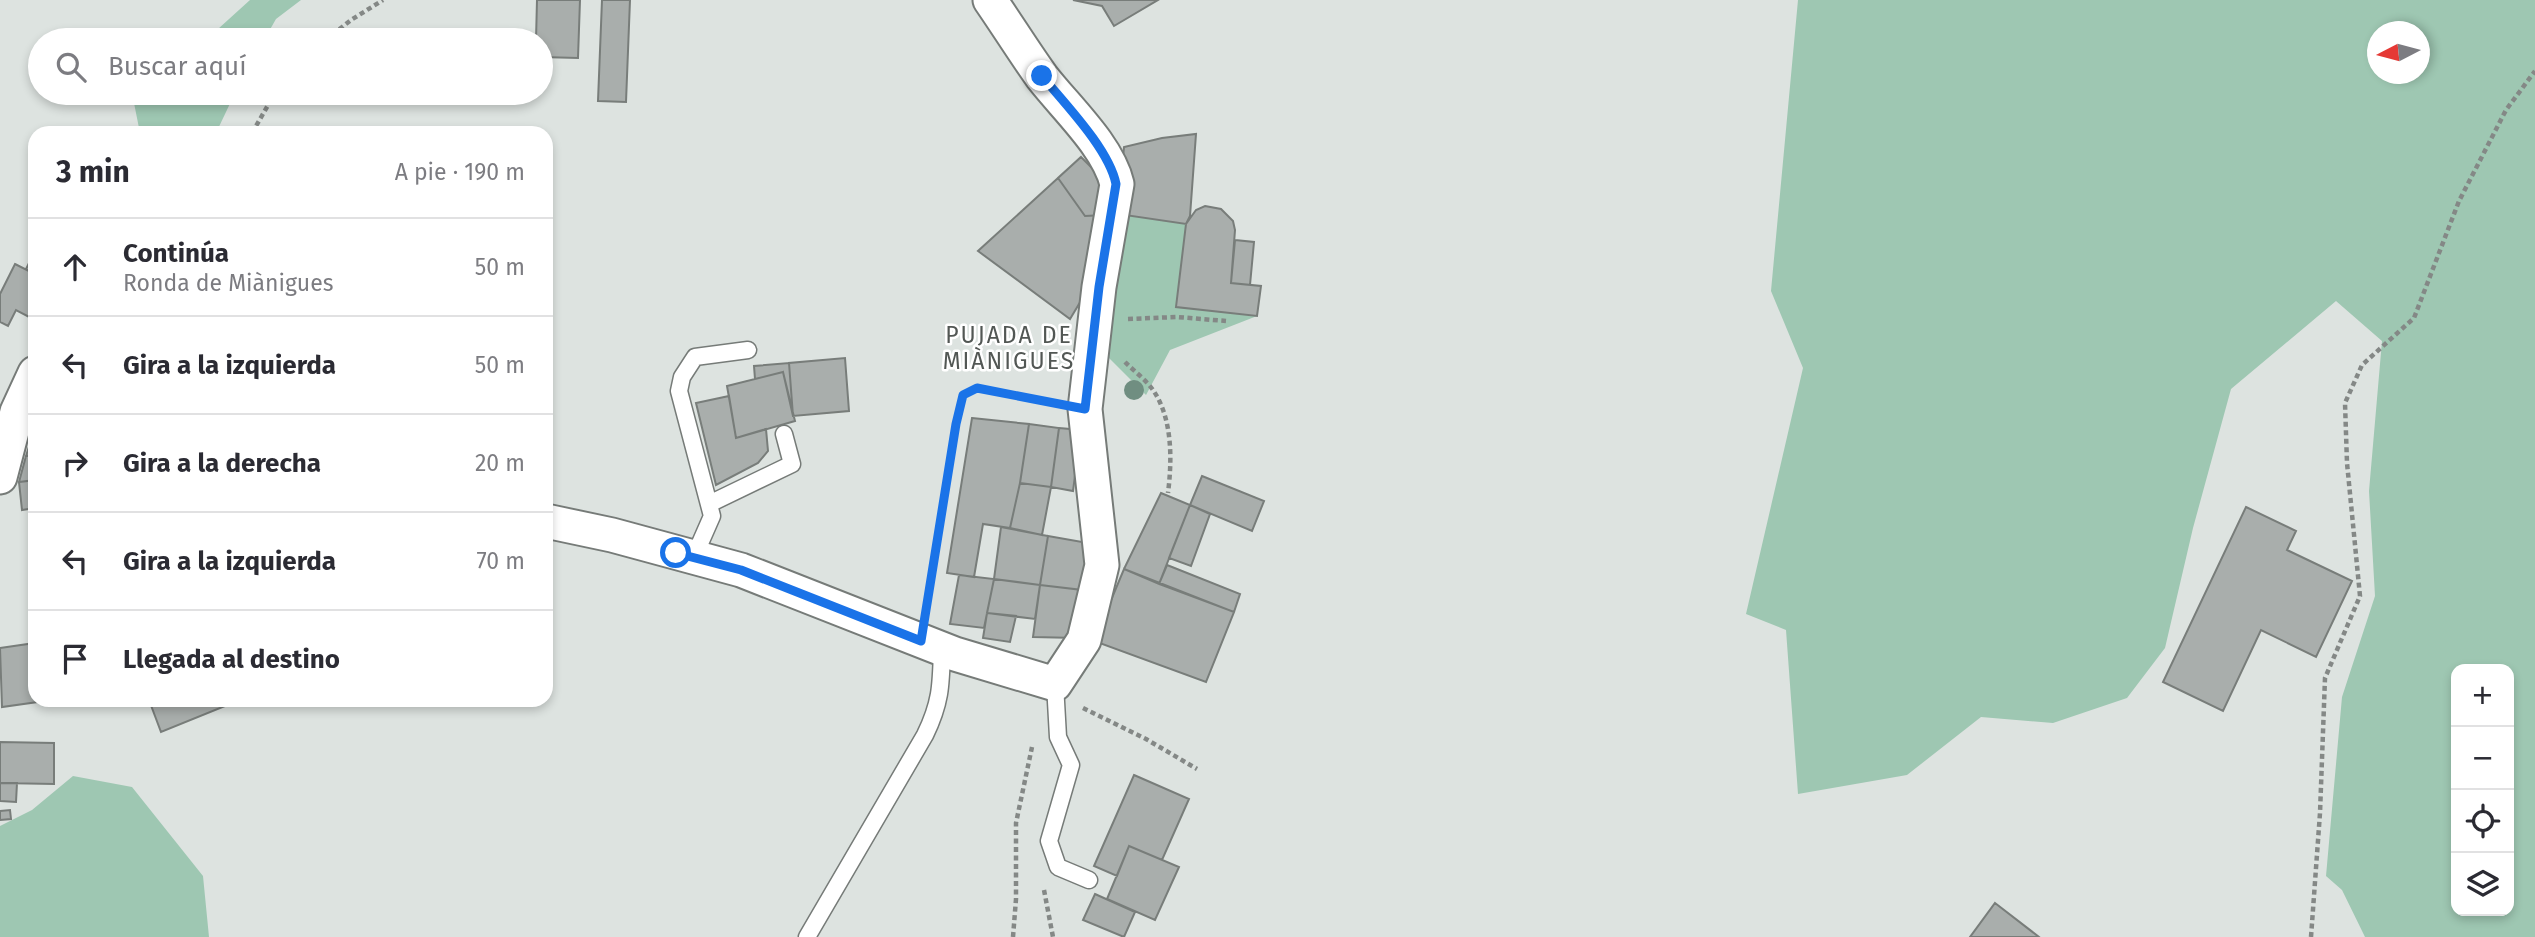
<!DOCTYPE html>
<html lang="es">
<head>
<meta charset="utf-8">
<style>
  body { margin:0; font-family:"Fira Sans",sans-serif; background:#f2f2f3; color:#2b2b33 }
  .controls { position:absolute; right:21px; bottom:21px; display:grid; overflow:hidden; border-radius:14px; box-shadow:0 4px 10px #0003 }
  .controls button { width:63px; height:63px; display:grid; place-items:center; padding:0; border:0; border-bottom:2px solid #e1e1e2; background:#fff; color:#2b2b33; font:35px sans-serif }
  .compass { position:absolute; left:2367px; top:21px; width:63px; height:63px; border-radius:50%; background:#fff; box-shadow:0 4px 10px #0003; rotate:264deg }
  .stop { position:absolute; width:21px; height:21px; margin:-16px; border:5px solid #1a73e8; border-radius:50%; background:#fff }
  .stop.end { background:#1a73e8; border-color:#fff; box-shadow:0 2px 7px #0008 }
  .list { margin:0; padding:0; list-style:none }
  h2 { display:flex; justify-content:space-between; align-items:center; height:91px; margin:0; padding:0 28px; font-size:30px }
  h2 small { font-size:23px; font-weight:400; color:#7c7c81 }
  .list li { display:grid; grid-template-columns:46px 1fr auto; gap:21px; align-items:center; box-sizing:border-box; height:98px; padding:0 28px; border-top:2px solid #e1e1e2 }
  .list b { display:block; font-size:26px; white-space:nowrap }
  .list p { margin:0; font-size:23px; white-space:nowrap; color:#7c7c81 }
  .list em { font-size:23px; font-style:normal; color:#7c7c81 }
  .icon { flex:none; width:38px; height:38px; fill:none; stroke:currentColor; stroke-width:2; stroke-linecap:round; stroke-linejoin:round }
  .map { position:relative; flex:none; width:2535px; height:937px; overflow:hidden }
  .search { position:absolute; background:#fff; box-shadow:0 4px 10px #0003; left:28px; top:28px; width:525px; height:77px; display:flex; align-items:center; gap:18px; box-sizing:border-box; padding:0 24px; border-radius:38px; color:#7c7c81; font-size:26px }
  .panel { position:absolute; background:#fff; box-shadow:0 4px 10px #0003; left:28px; top:126px; width:525px; height:581px; border-radius:21px }
  .map>svg:first-child { display:block }
  .green { fill:#9ec7b2; fill-rule:evenodd }
  .building { fill:#a9aeac; stroke:#787d7a; stroke-width:2 }
  .lines { fill:none; stroke-linecap:round; stroke-linejoin:round }
  .service-casing { stroke:#767b78; stroke-width:19 }
  .minor-casing { stroke:#767b78; stroke-width:37 }
  .path { stroke:#848886; stroke-width:4.5; stroke-dasharray:5 3.5; stroke-linecap:butt }
  .service { stroke:#fff; stroke-width:16 }
  .minor { stroke:#fff; stroke-width:33 }
  .tree { fill:#708e81 }
  .route { stroke:#1a73e8; stroke-width:9 }
  .labels { text-anchor:middle; dominant-baseline:central; stroke-width:5; stroke-linejoin:round; paint-order:stroke }
  .neighbourhood-label { font-size:23px; letter-spacing:2px; fill:#525754; stroke:#fff }
</style>
</head>
<body>
<div class="map">
<svg width="2535" height="937" viewBox="0 0 2535 937">
  <rect width="100%" height="100%" fill="#dde3e0"/>
  <path class="green" d="M250,0H301L276,19L264,40H148L153,35L218,29Z
    M1798,0H2535V937H2365L2342,890L2326,876L2342,697L2375,596L2369,491L2382,341L2336,301L2231,389L2193,528L2165,648L2127,698L2053,723L1981,717L1907,775L1798,794L1786,630L1746,614L1803,368L1771,291ZM2378,32H2420V74H2378ZM2509,669V911H2456V669Z
    M132,93H235L216,133H140Z
    M1118,214L1186,224L1177,307L1257,316L1170,350L1146,395L1100,349Z
    M73,776L132,787L203,876L209,937H0V826L32,810Z"/>
  <path class="building" d="M537,0H580L578,58L541,57V40H536Z
    M602,0H630L626,102L598,101Z
    M1073,0H1158L1114,26L1102,6Z
    M1196,134L1190,216L1186,224L1118,214L1124,147L1162,138Z
    M1081,157L1105,181V215L1085,216L1058,178Z
    M1058,178L1085,216L1105,215L1088,289L1070,319L978,251Z
    M1205,206L1221,209L1233,221L1235,230L1231,283L1261,286L1257,316L1176,307L1186,224L1196,210Z
    M1235,240L1254,242L1250,285L1231,283Z
    M35,251V274L26,269Z
    M15,264L35,274V320L16,310L8,326L0,322V294Z
    M845,358L849,411L793,416L789,363Z
    M789,363L793,416L783,372L755,379L754,366Z
    M783,372L795,421L736,438L727,386Z
    M729,396L736,438L766,429L768,451L758,463L716,485L696,403Z
    M972,418L1029,424L1020,483L1010,528L983,524L974,577L947,573Z
    M1029,424L1059,428L1051,487L1020,483Z
    M35,428V455L26,456Z
    M1059,428L1081,430L1073,491L1051,487Z
    M35,455V480L19,482L26,456Z
    M1202,476L1264,501L1252,531L1190,505Z
    M35,480V508L22,510L19,482Z
    M1020,483L1051,487L1042,535L1010,528Z
    M1161,493L1190,505L1159,584L1124,569Z
    M1190,505L1210,514L1191,566L1169,558Z
    M2246,507L2296,531L2287,550L2352,581L2316,657L2261,630L2223,711L2163,682Z
    M1001,527L1048,536L1040,585L994,579Z
    M1048,536L1088,543L1082,590L1040,585Z
    M1167,565L1240,594L1234,612L1159,584Z
    M1124,569L1234,612L1206,682L1094,641Z
    M959,575L994,579L984,628L950,624Z
    M994,579L1040,585L1035,619L987,613Z
    M1040,585L1082,590L1077,638L1033,637Z
    M987,613L1016,616L1010,642L983,638Z
    M35,643V700H52L2,707L0,648Z
    M149,700H228L230,704L161,732Z
    M0,742L54,743V784L0,783Z
    M1134,775L1189,799L1162,860L1129,846L1117,876L1094,866Z
    M0,783H17L16,802L0,801Z
    M10,810L11,819L0,820V811Z
    M1129,846L1179,867L1155,920L1107,899Z
    M1095,894L1135,912L1124,937L1083,920Z
    M1995,903L2039,937H1970Z"/>
  <g class="lines">
    <g class="service-casing">
      <path id="service" d="M709,504L792,464L784,434
        M694,557L712,516L679,391L682,377L695,357L748,350
        M1055,684L1058,737L1071,765L1049,841L1058,867L1089,880
        M807,937L925,735C941,702 941,685 942,649"/>
    </g>
    <g class="minor-casing">
      <path id="minor" d="M0,477L17,412L35,373
        M546,521L612,535L741,570L955,654L1055,684L1084,640L1102,565L1085,409L1099,287L1117,184C1108,146 1066,108 1042,77C1024,52 1008,26 990,0"/>
    </g>
    <path class="path" d="M326,40L351,20L383,0
      M252,133L275,93
      M1128,319L1177,317L1226,321
      M1125,362C1134,371 1146,380 1153,390C1173,419 1172,461 1168,493
      M926,605L956,424L963,395L977,389L1053,402
      M1083,708L1146,739L1197,769
      M1044,890L1053,937
      M1013,937L1016,899V823L1032,747
      M2311,937L2320,813L2325,678L2360,596L2347,463L2345,403L2362,365L2414,318L2459,201L2506,110L2535,71"/>
    <use href="#service" class="service"/>
    <use href="#minor" class="minor"/>
  </g>
  <circle class="tree" cx="1134" cy="390" r="10"/>
  <g class="lines">
    <path class="route" d="M676,553L741,570L921,641L956,424L963,395L977,388L1085,409L1099,287L1116,184C1109,149 1065,104 1042,76"/>
  </g>
  <g class="labels">
    <g class="neighbourhood-label">
      <text x="1009" y="335">PUJADA DE<tspan x="1009" dy="26">MIÀNIGUES</tspan></text>
    </g>
  </g>
</svg>
<div class="controls">
<button>+</button>
<button>−</button>
<button><svg class="icon" aria-label="locate" viewBox="0 0 24 24"><circle cx="12" cy="12" r="6"/><path d="M12 2v4M12 18v4M2 12h4M18 12h4"/></svg></button>
<button><svg class="icon" aria-label="layers" viewBox="0 0 24 24"><path d="M12 4l9 5-9 5-9-5zM3 14l9 5 9-5"/></svg></button>
</div>
<svg class="compass" viewBox="-18 -18 36 36"><path d="M0-13l5 13h-10z" fill="#e53935"/><path d="M0 13l5-13h-10z" fill="#7c7c81"/></svg>
<div class="stop" style="left:676px;top:553px"></div>
<div class="stop end" style="left:1042px;top:76px"></div>
<div class="search"><svg class="icon" aria-label="search" viewBox="0 0 24 24"><circle cx="10" cy="10" r="6"/><path d="M15 15l6 6"/></svg>Buscar aquí</div>
<section class="panel">
<h2>3 min<small>A pie · 190 m</small></h2>
<ul class="list">
<li><svg class="icon" aria-label="ahead" viewBox="0 0 24 24"><path d="M12 20V5M6 11l6-6 6 6"/></svg><div><b>Continúa</b><p>Ronda de Miànigues</p></div><em>50 m</em></li>
<li><svg class="icon" aria-label="left" viewBox="0 0 24 24"><path d="M17 20v-9H6M10 6l-5 5 5 5"/></svg><div><b>Gira a la izquierda</b></div><em>50 m</em></li>
<li><svg class="icon" aria-label="right" viewBox="0 0 24 24"><path d="M7 20v-9h11M14 6l5 5-5 5"/></svg><div><b>Gira a la derecha</b></div><em>20 m</em></li>
<li><svg class="icon" aria-label="left" viewBox="0 0 24 24"><path d="M17 20v-9H6M10 6l-5 5 5 5"/></svg><div><b>Gira a la izquierda</b></div><em>70 m</em></li>
<li><svg class="icon" aria-label="arrive" viewBox="0 0 24 24"><path d="M6 21V4h12l-3 4 3 4H6"/></svg><div><b>Llegada al destino</b></div></li>
</ul>
</section>
</div>
</body>
</html>
